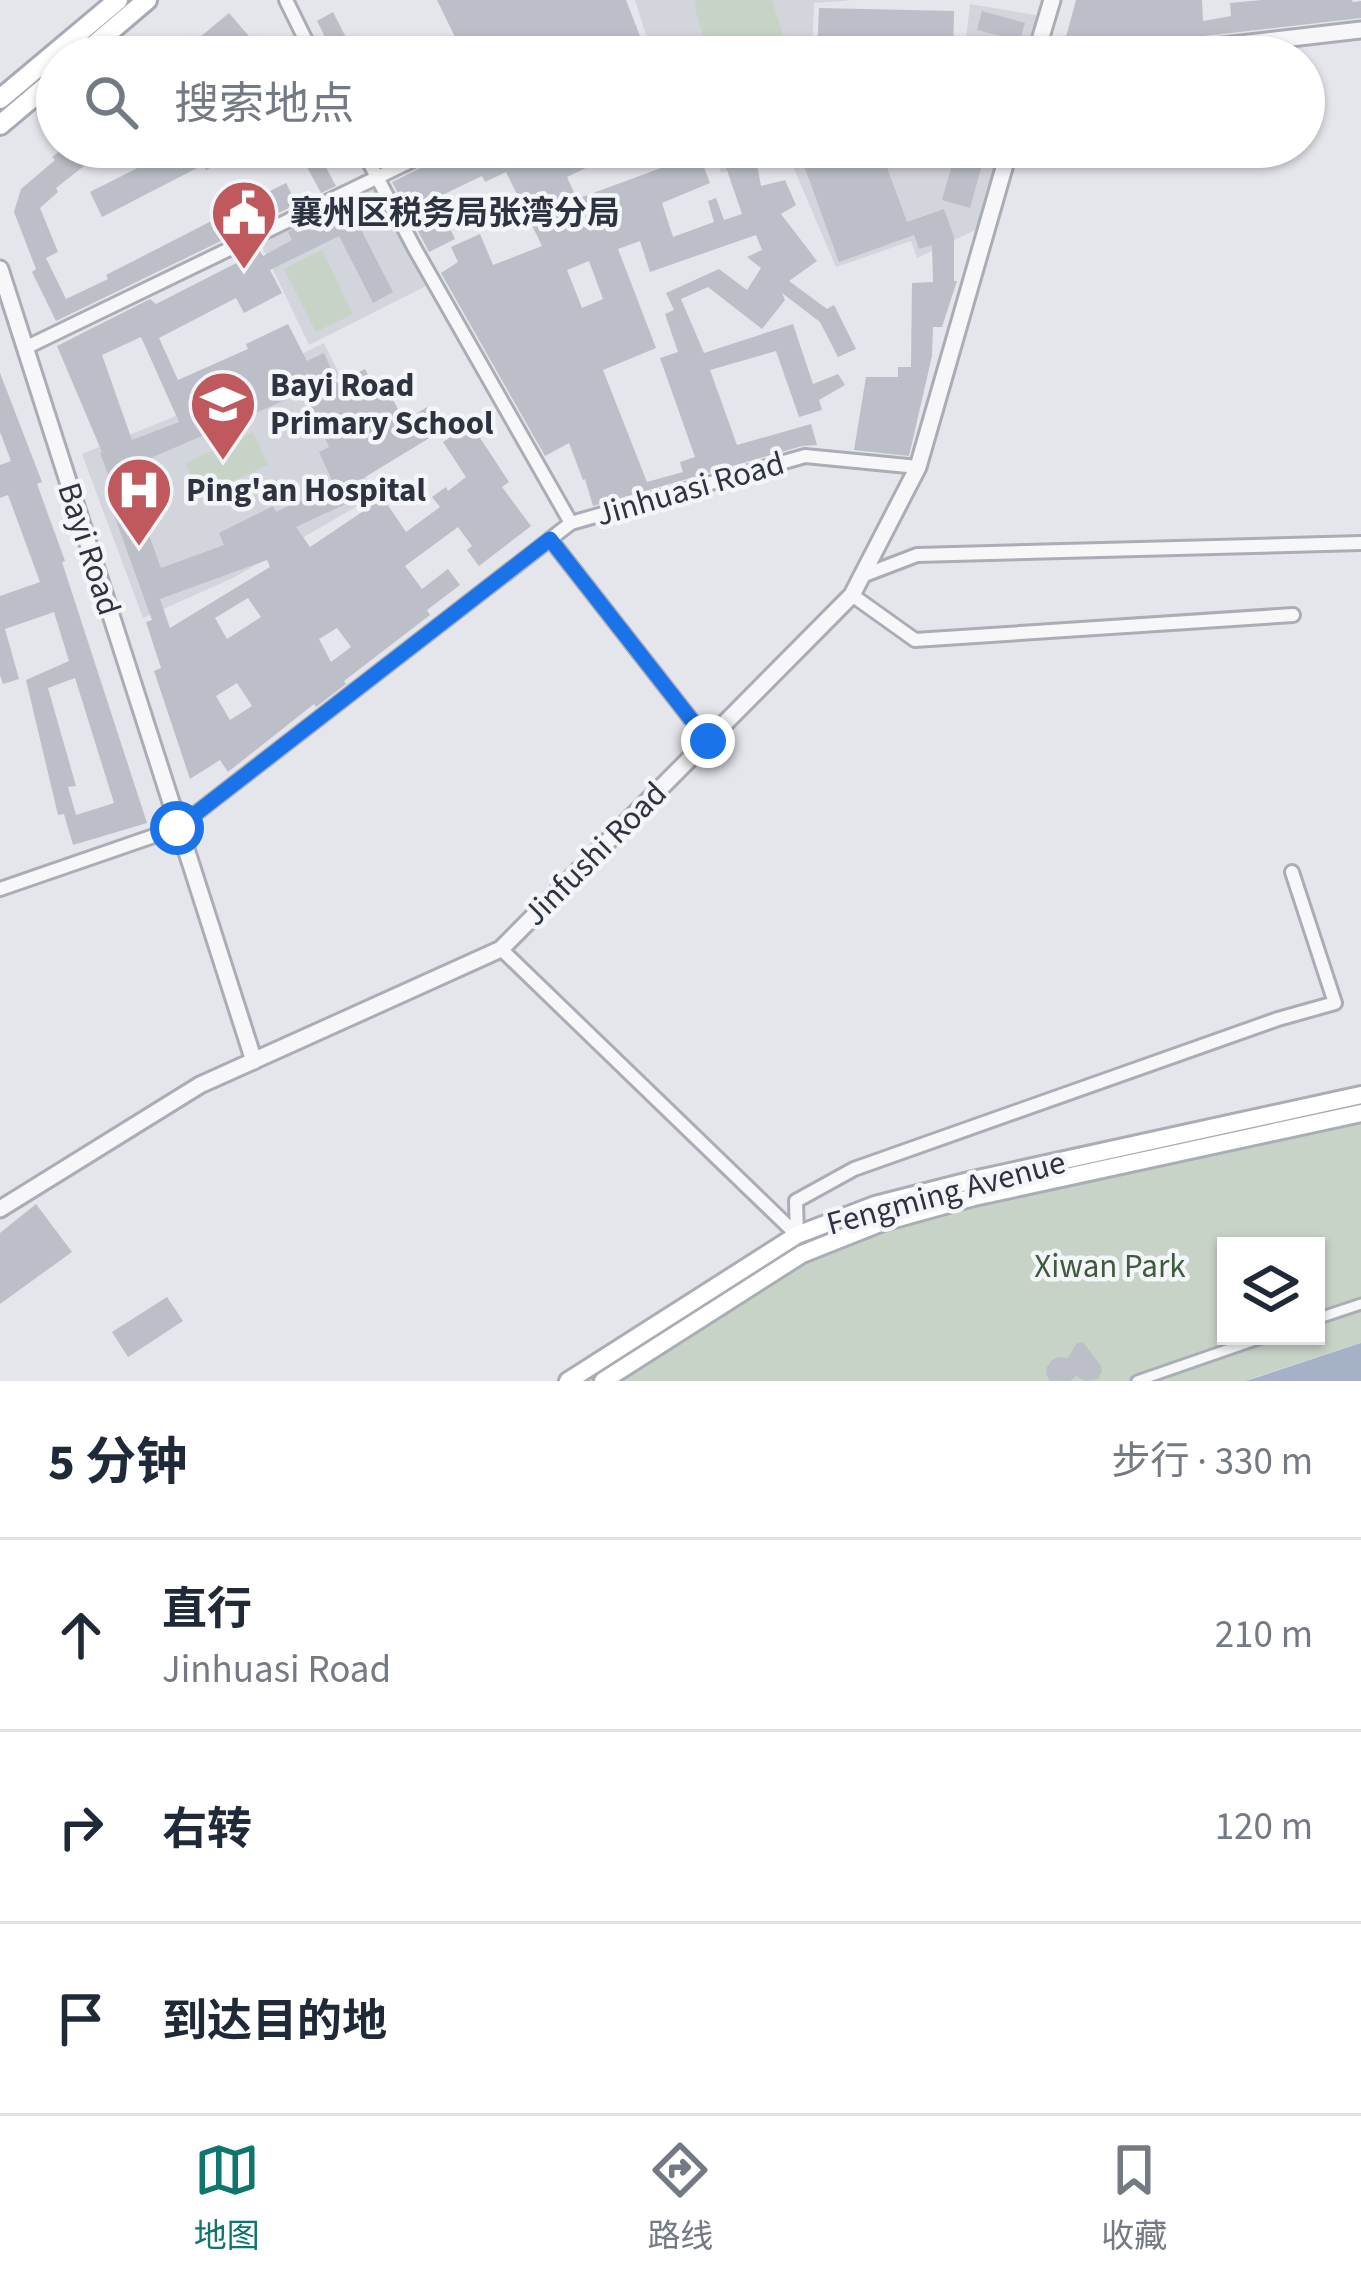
<!DOCTYPE html>
<html lang="zh">
<head>
<meta charset="utf-8">
<style>
  body { margin:0; font-family:"Source Sans 3","Noto Sans SC",sans-serif; background:#f6f6f7; color:#1f2937 }
  .controls { position:absolute; right:36px; bottom:36px; display:grid; overflow:hidden; border-radius:0px; box-shadow:0 3px 9px #0004 }
  .controls button { width:108px; height:108px; display:grid; place-items:center; padding:0; border:0; border-bottom:3px solid #e0e1e3; background:#fff; color:#1f2937; font:60px sans-serif }
  .stop { position:absolute; width:36px; height:36px; margin:-27px; border:9px solid #1a73e8; border-radius:50%; background:#fff }
  .stop.end { background:#1a73e8; border-color:#fff; box-shadow:0 3px 12px #0008 }
  .list { margin:0; padding:0; list-style:none }
  h2 { display:flex; justify-content:space-between; align-items:center; height:156px; margin:0; padding:0 48px; font-size:51px }
  h2 small { font-size:39px; font-weight:400; color:#747a83 }
  .list li { display:grid; grid-template-columns:78px 1fr auto; gap:36px; align-items:center; box-sizing:border-box; height:192px; padding:0 48px; border-top:3px solid #e0e1e3 }
  .list b { display:block; font-size:45px; white-space:nowrap }
  .list p { margin:0; font-size:39px; white-space:nowrap; color:#747a83 }
  .list em { font-size:39px; font-style:normal; color:#747a83 }
  .icon { flex:none; width:66px; height:66px; fill:none; stroke:currentColor; stroke-width:2; stroke-linecap:round; stroke-linejoin:round }
  .map { position:relative; flex:none; width:1361px; height:1381px; overflow:hidden }
  .search { position:absolute; background:#fff; box-shadow:0 3px 9px #0004; left:36px; right:36px; top:36px; height:132px; display:flex; align-items:center; gap:30px; box-sizing:border-box; padding:0 42px; border-radius:66px; color:#747a83; font-size:45px }
  .sheet { height:732px; background:#fff }
  nav { display:flex; justify-content:space-around; align-items:center; box-sizing:border-box; height:168px; border-top:3px solid #e0e1e3; background:#fff; font-size:33px; color:#747a83 }
  nav a { display:grid; justify-items:center; gap:6px }
  nav .on { color:#0f766e }
  .map>svg:first-child { display:block }
  .built { fill:#d3d5dc }
  .green { fill:#c8d3c7; fill-rule:evenodd }
  .water { fill:#a4b1c6 }
  .building { fill:#bcbfc7; fill-rule:evenodd }
  .lines { fill:none; stroke-linecap:round; stroke-linejoin:round }
  .pedestrian-casing { stroke:#aaadb5; stroke-width:15 }
  .minor-casing { stroke:#aaadb5; stroke-width:18 }
  .tertiary-casing { stroke:#aaadb5; stroke-width:21 }
  .secondary-casing { stroke:#aaadb5; stroke-width:22 }
  .primary-casing { stroke:#a5aab5; stroke-width:24 }
  .pedestrian { stroke:#f7f7f9; stroke-width:9 }
  .minor { stroke:#f7f7f9; stroke-width:12 }
  .tertiary { stroke:#f7f7f9; stroke-width:15 }
  .secondary { stroke:#fff; stroke-width:16 }
  .primary { stroke:#fff; stroke-width:18 }
  .route { stroke:#1a73e8; stroke-width:15 }
  .labels { text-anchor:middle; dominant-baseline:central; stroke-width:9; stroke-linejoin:round; paint-order:stroke }
  .poi-label { font-size:33px; font-weight:bold; fill:#2e3341; stroke:#f4f5f8; text-anchor:start }
  .street-label { font-size:33px; fill:#2e3341; stroke:#f4f5f8 }
  .park-label { font-size:33px; fill:#3f5b3d; stroke:#f4f5f8 }
</style>
</head>
<body>
<div class="map">
<svg width="1361" height="1381" viewBox="0 0 1361 1381">
  <rect width="100%" height="100%" fill="#e4e6eb"/>
  <path class="built" d="M635,0H853L814,3L812,57H653Z
    M970,4L1047,17L1035,57H964Z
    M714,147H1010L988,224L917,258L911,241L836,267L789,157L721,173Z
    M377,178L434,282L309,345L257,236Z
    M324,343L340,376L324,387L375,496L233,578L143,618L82,454L171,418Z"/>
  <path class="green" d="M696,0H772L783,34L777,57H710L695,9Z
    M322,250L353,314L316,332L284,269Z
    M253,432L268,465L200,496L185,463Z
    M1361,1095V1343L1244,1381H568L797,1235L875,1205ZM1226,1246H1316V1336H1226Z"/>
  <path class="water" d="M1361,1343V1381H1244L1252,1379Z"/>
  <path class="building" d="M437,0H626L642,41L623,48L617,57H370L408,37L417,56L455,37Z
    M1076,0H1202L1203,21L1231,16L1230,3L1262,0H1352L1353,2L1361,1V18L1126,45L1115,54L1114,36H1091L1085,50L1064,44Z
    M819,8L954,11L953,57L817,55Z
    M982,11L1025,23L1015,57H995L1001,36L977,30Z
    M333,12L356,57H335L317,21Z
    M229,13L254,42L236,57H176Z
    M65,147H108L56,188L58,192L40,208L58,252L46,258L66,299L108,279L106,275L286,183L297,204L56,321L32,272L36,269L14,212L21,189L55,160L52,157Z
    M179,147H232L236,155L206,170L203,165L102,217L90,192Z
    M296,147H315L336,186L321,193Z
    M373,147H416L382,164Z
    M450,147H462L468,158L490,147H660L627,163L621,151L567,177L577,199L699,154L710,183L662,203L673,237L714,222L708,201L716,198L724,220L742,214L719,147H754L761,186L785,180L796,205L781,214L817,261L789,281L827,309L834,305L856,349L838,357L820,322L782,293L785,300L762,329L708,287L681,299L704,353L793,324L813,384L838,374L845,385L819,400L822,410L799,417L776,351L710,370L737,445L811,424L817,445L802,446L593,506L585,479L583,480L569,443L545,456L441,273L458,262L451,247L480,234L493,265L542,246L506,172L485,182L482,176L436,198L455,239L429,252L392,182L445,156ZM756,235L762,250L747,257L761,268L747,290L719,269L666,293L674,310L665,314L678,352L660,358L695,457L680,462L683,472L647,482L603,370L656,348L618,249L640,241L650,272ZM589,261L603,299L582,308L567,270Z
    M838,147H871L874,153L881,151L907,222L944,209L954,237V281H957L942,327H933L932,356L909,456L854,450L866,377H898V367H911L912,283L933,282L932,245L919,249L914,235L839,262L802,160Z
    M957,147H987L970,208L942,200Z
    M351,210L393,292L373,303L339,236L270,270L282,293L244,313L236,298L159,338L178,380L248,349L246,344L288,324L307,361L324,353L337,383L365,369L376,390L387,388L404,421L427,407L441,431L357,482L363,496L296,527L310,547L383,498L406,532L440,507L432,497L446,487L448,491L466,477L443,442L471,424L509,482L502,487L531,526L479,566L467,550L472,546L458,527L405,566L422,589L448,569L460,585L427,610L430,615L344,681L346,684L316,707L314,704L228,772L220,760L190,779L154,671L161,668L146,622L152,620L105,490L113,487L100,453L102,452L57,346L150,299L156,304L260,251L263,256L292,240L288,232L307,223L311,231ZM141,337L179,422L132,440L102,355ZM304,392L329,447L319,452L334,485L276,512L273,506L219,533L224,545L161,568L125,469ZM267,560L270,567L170,628L160,599ZM248,598L261,617L227,639L215,618ZM337,628L351,647L331,662L319,639ZM237,683L252,706L230,720L216,696Z
    M0,373L42,482L37,484L65,561L62,562L76,605L147,823L73,845L64,814L58,815L26,680L69,661L54,612L5,629L19,679L3,684L0,675V596L40,582L8,495L0,498V465L11,461L0,432ZM75,678L114,803L76,815L68,787L76,786L48,688Z
    M36,1204L72,1252L0,1304V1233Z
    M167,1297L183,1321L128,1357L112,1332Z
    M1083,1342L1101,1366L1102,1372L1098,1379L1085,1381L1076,1376L1070,1381H1050L1046,1374L1047,1367L1052,1360L1059,1357L1068,1358L1076,1344Z"/>
  <g class="lines">
    <g class="pedestrian-casing">
      <path id="pedestrian" d="M1316,1319L1361,1304
        M1137,1381L1267,1336"/>
    </g>
    <g class="minor-casing">
      <path id="minor" d="M286,0L314,57
        M627,57L659,46
        M361,147L415,249L571,523
        M25,348L440,147
        M550,539L708,741
        M862,576L917,555L1361,543
        M852,595L915,640L1293,615
        M0,889L177,828L571,523L805,456L918,467
        M501,949L797,1235L796,1201L854,1169L1278,1019L1335,1003L1292,872"/>
    </g>
    <g class="tertiary-casing">
      <path id="tertiary" d="M1035,57L1052,0
        M1127,57L1361,30
        M0,269L254,1061
        M0,1209L200,1085L501,949L852,595L918,467L1010,147"/>
    </g>
    <g class="secondary-casing">
      <path id="secondary" d="M568,1381L797,1235L875,1205L973,1180L1361,1095
        M603,1381L802,1254L880,1223L974,1197L1361,1113"/>
    </g>
    <g class="primary-casing">
      <path id="primary" d="M80,57L147,0
        M0,99L118,0
        M0,125L57,77"/>
    </g>
    <use href="#pedestrian" class="pedestrian"/>
    <use href="#minor" class="minor"/>
    <use href="#tertiary" class="tertiary"/>
    <use href="#secondary" class="secondary"/>
    <use href="#primary" class="primary"/>
  </g>
  <g class="lines">
    <path class="route" d="M177,828L550,539L708,741"/>
  </g>
  <defs>
    <g id="civic-pin" transform="scale(3.45)"><path d="M0 17L-7.5 6A9.5 9.5 0 1 1 7.5 6Z" fill="#c0595d" stroke="#f4f5f8"/><path d="M-.6-6.5H3V-4.5H.6V-3L4-1V1h2V6H-6V1h2V-1L-.6-3ZM-1.2 2.5V6h2.4V2.5Z" fill="#fff"/></g>
    <g id="school-pin" transform="scale(3.45)"><path d="M0 17L-7.5 6A9.5 9.5 0 1 1 7.5 6Z" fill="#c0595d" stroke="#f4f5f8"/><path d="M0-5L7-2L0 1L-7-2ZM-4 1L0 2.5L4 1V4Q0 6-4 4Z" fill="#fff"/></g>
    <g id="hospital-pin" transform="scale(3.45)"><path d="M0 17L-7.5 6A9.5 9.5 0 1 1 7.5 6Z" fill="#c0595d" stroke="#f4f5f8"/><path d="M-5-5h3v3.5h4V-5h3V5h-3V1.5h-4V5h-3Z" fill="#fff"/></g>
  </defs>
  <g fill-rule="evenodd">
    <use href="#civic-pin" x="244" y="213"/>
    <use href="#school-pin" x="223" y="404"/>
    <use href="#hospital-pin" x="139" y="490"/>
  </g>
  <g class="labels">
    <g class="poi-label">
      <text x="290" y="213">襄州区税务局张湾分局</text>
      <text x="270" y="385">Bayi Road<tspan x="270" dy="38">Primary School</tspan></text>
      <text x="186" y="490">Ping'an Hospital</text>
    </g>
    <g class="street-label">
      <text transform="translate(690 489) rotate(-16)">Jinhuasi Road</text>
      <text transform="translate(89 549) rotate(72)">Bayi Road</text>
      <text transform="translate(595 854) rotate(-45)">Jinfushi Road</text>
      <text transform="translate(946 1193) rotate(-15)">Fengming Avenue</text>
    </g>
    <g class="park-label">
      <text x="1110" y="1266">Xiwan Park</text>
    </g>
  </g>
</svg>
<div class="controls">
<button><svg class="icon" aria-label="layers" viewBox="0 0 24 24"><path d="M12 4l9 5-9 5-9-5zM3 14l9 5 9-5"/></svg></button>
</div>
<div class="stop" style="left:177px;top:828px"></div>
<div class="stop end" style="left:708px;top:741px"></div>
<div class="search"><svg class="icon" aria-label="search" viewBox="0 0 24 24"><circle cx="10" cy="10" r="6"/><path d="M15 15l6 6"/></svg>搜索地点</div>
</div>
<section class="sheet">
<h2>5 分钟<small>步行 · 330 m</small></h2>
<ul class="list">
<li><svg class="icon" aria-label="ahead" viewBox="0 0 24 24"><path d="M12 20V5M6 11l6-6 6 6"/></svg><div><b>直行</b><p>Jinhuasi Road</p></div><em>210 m</em></li>
<li><svg class="icon" aria-label="right" viewBox="0 0 24 24"><path d="M7 20v-9h11M14 6l5 5-5 5"/></svg><div><b>右转</b></div><em>120 m</em></li>
<li><svg class="icon" aria-label="arrive" viewBox="0 0 24 24"><path d="M6 21V4h12l-3 4 3 4H6"/></svg><div><b>到达目的地</b></div></li>
</ul>
</section>
<nav>
<a class="on"><svg class="icon" aria-label="map" viewBox="0 0 24 24"><path d="M3 6l6-2 6 2 6-2v14l-6 2-6-2-6 2zM9 4v14M15 6v14"/></svg>地图</a>
<a><svg class="icon" aria-label="directions" viewBox="0 0 24 24"><path d="M12 3l9 9-9 9-9-9zM9 14v-3h6M13 9l2 2-2 2"/></svg>路线</a>
<a><svg class="icon" aria-label="saved" viewBox="0 0 24 24"><path d="M7 4h10v16l-5-4-5 4z"/></svg>收藏</a>
</nav>
</body>
</html>
